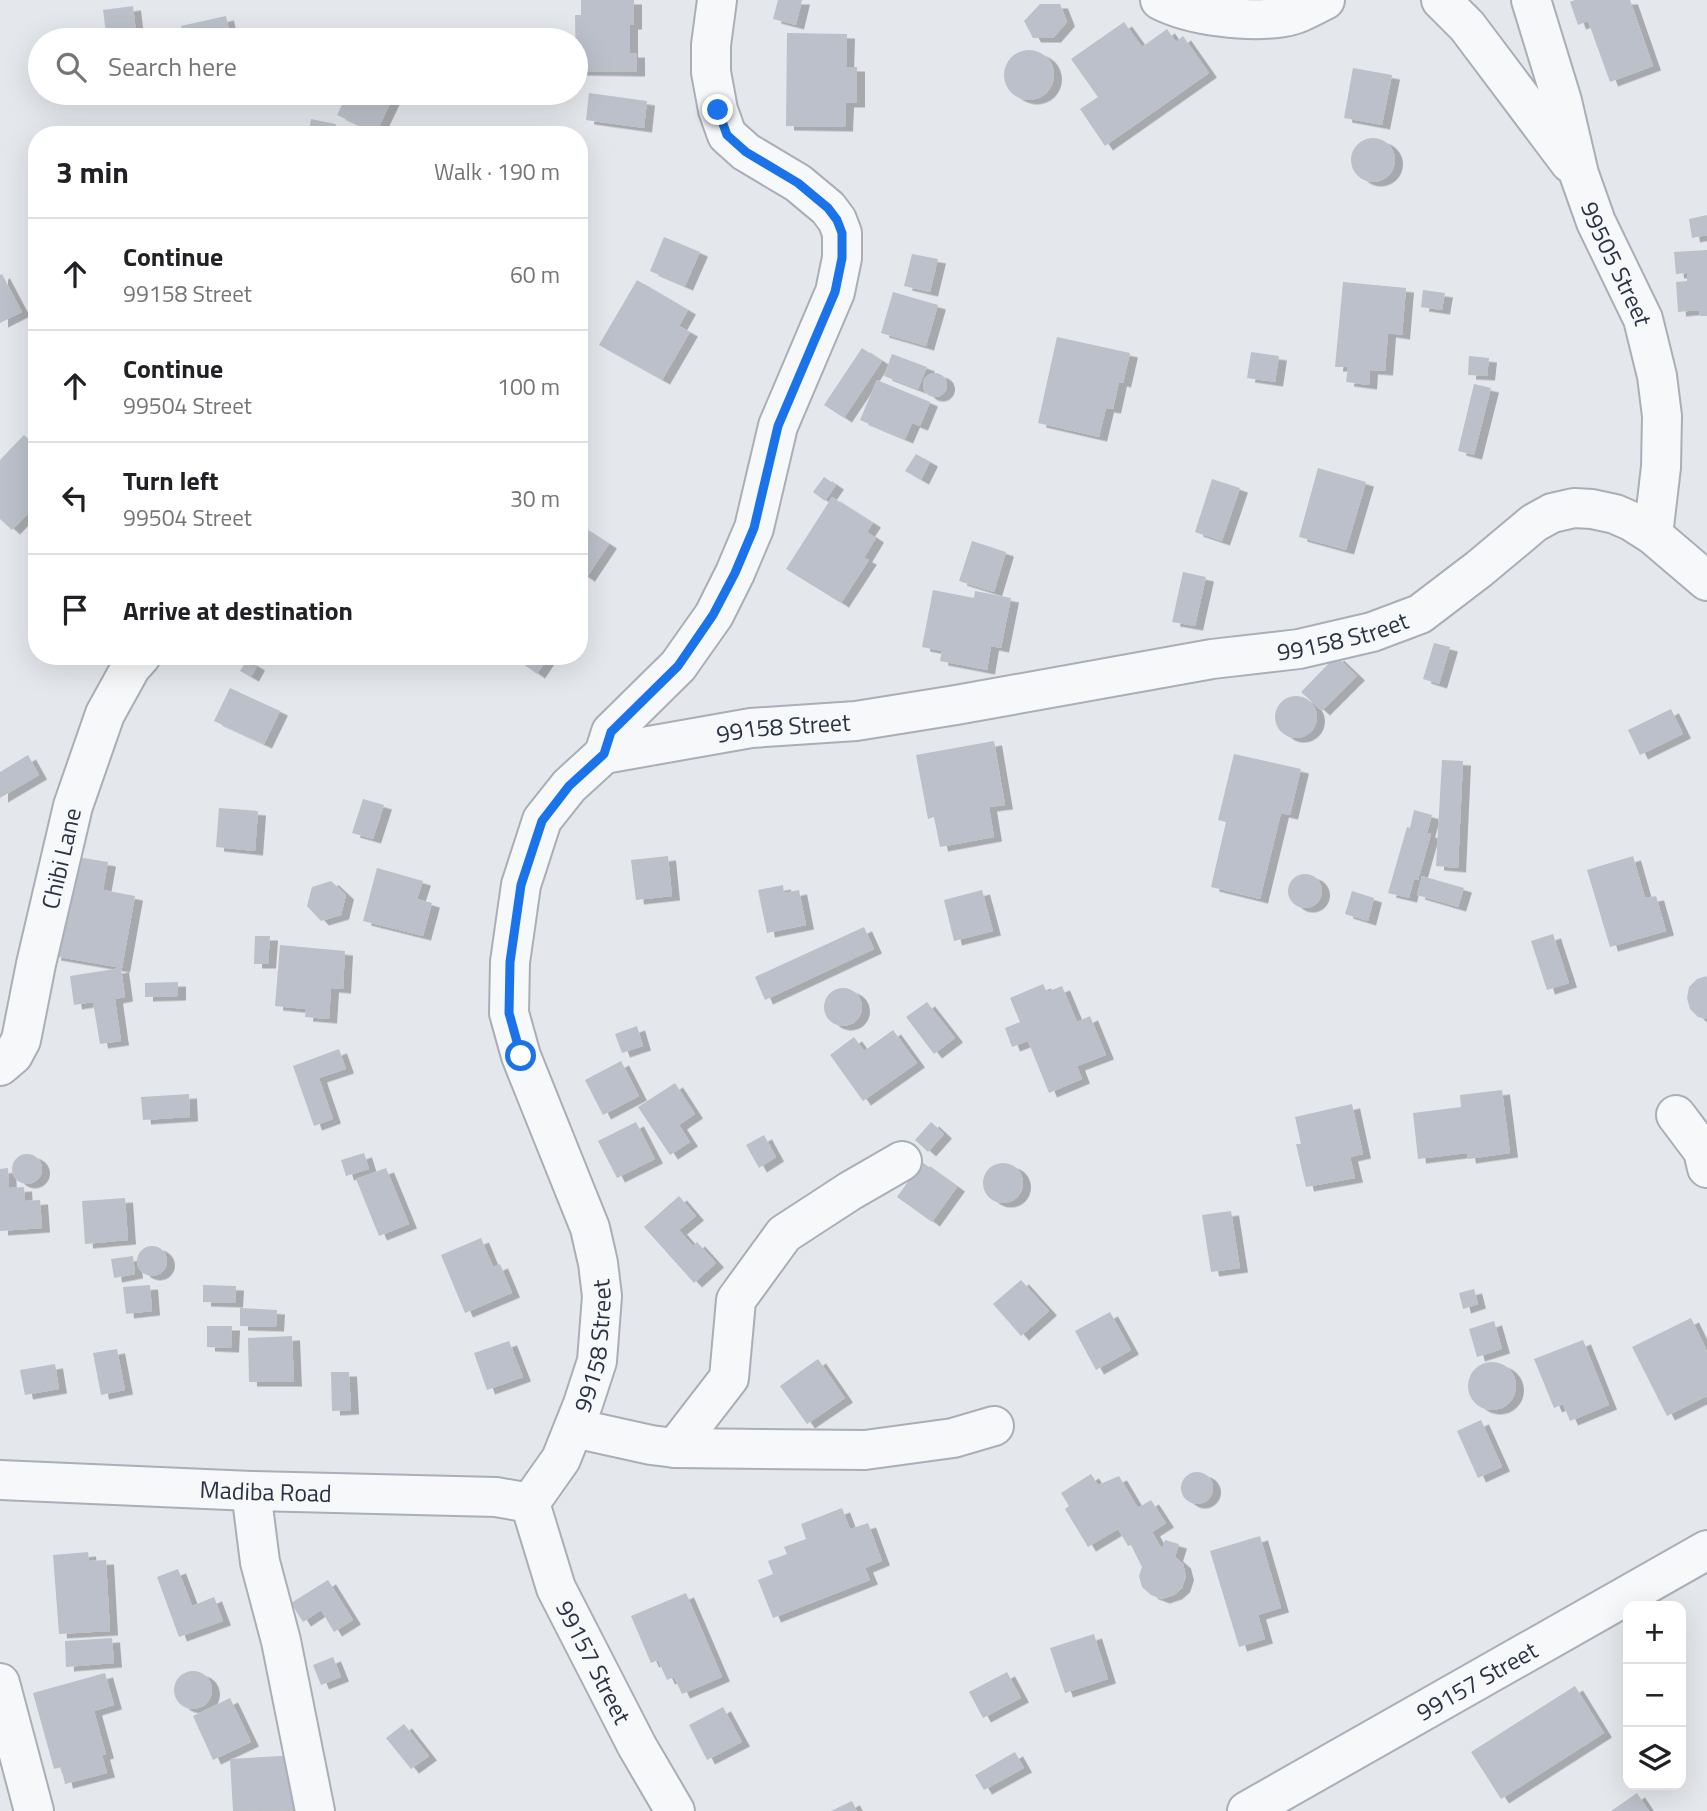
<!DOCTYPE html>
<html lang="en">
<head>
<meta charset="utf-8">
<style>
  body { margin:0; font-family:"Titillium Web",sans-serif; background:#f2f2f2; color:#202124 }
  .controls { position:absolute; right:21px; bottom:21px; display:grid; overflow:hidden; border-radius:14px; box-shadow:0 7px 28px #0002 }
  .controls button { width:63px; height:63px; display:grid; place-items:center; padding:0; border:0; border-bottom:2px solid #e0e0e0; background:#fff; color:#202124; font:35px sans-serif }
  .stop { position:absolute; width:21px; height:21px; margin:-16px; border:5px solid #1a73e8; border-radius:50%; background:#fff }
  .stop.end { background:#1a73e8; border-color:#fff; box-shadow:0 2px 7px #0008 }
  .list { margin:0; padding:0; list-style:none }
  h2 { display:flex; justify-content:space-between; align-items:center; height:91px; margin:0; padding:0 28px; font-size:30px }
  h2 small { font-size:23px; font-weight:400; color:#757577 }
  .list li { display:grid; grid-template-columns:46px 1fr auto; gap:21px; align-items:center; box-sizing:border-box; height:112px; padding:0 28px; border-top:2px solid #e0e0e0 }
  .list b { display:block; font-size:26px; white-space:nowrap }
  .list p { margin:0; font-size:23px; white-space:nowrap; color:#757577 }
  .list em { font-size:23px; font-style:normal; color:#757577 }
  .icon { flex:none; width:38px; height:38px; fill:none; stroke:currentColor; stroke-width:2; stroke-linecap:round; stroke-linejoin:round }
  .map { position:relative; flex:none; width:1707px; height:1811px; overflow:hidden }
  .search { position:absolute; background:#fff; box-shadow:0 7px 28px #0002; left:28px; top:28px; width:560px; height:77px; display:flex; align-items:center; gap:18px; box-sizing:border-box; padding:0 24px; border-radius:38px; color:#757577; font-size:26px }
  .panel { position:absolute; background:#fff; box-shadow:0 7px 28px #0002; left:28px; top:126px; width:560px; height:539px; border-radius:28px }
  .map>svg:first-child { display:block }
  .building { fill:#bbc0ca; filter:url(#shadow) }
  .lines { fill:none; stroke-linecap:round; stroke-linejoin:round }
  .street-casing { stroke:#a9aeb7; stroke-width:42 }
  .street { stroke:#f7f8fa; stroke-width:38 }
  .route { stroke:#1a73e8; stroke-width:9 }
  .labels { text-anchor:middle; dominant-baseline:central; stroke-width:5; stroke-linejoin:round; paint-order:stroke }
  .street-label { font-size:24px; fill:#2b3445; stroke:#f4f6f9 }
</style>
</head>
<body>
<div class="map">
<svg width="1707" height="1811" viewBox="0 0 1707 1811">
  <defs>
    <filter id="shadow"><feDropShadow dx="8" dy="4.5" stdDeviation="0" flood-color="#0004"/></filter>
  </defs>
  <rect width="100%" height="100%" fill="#e4e7ec"/>
  <path class="building" d="M581,0H634V25H630V53H637V72L576,71L575,15H581Z
    M778,0H802L796,25L773,19Z
    M1575,0H1630L1653,66L1610,82L1588,21L1578,25L1570,2Z
    M1040,4H1060L1067,22L1053,38H1033L1024,21Z
    M133,6L137,40H107L103,10Z
    M226,16L231,40H185L181,26Z
    M1124,22L1142,47L1167,29L1176,42L1183,36L1209,73L1105,146L1080,109L1098,97L1071,59Z
    M787,33L847,34L846,67H857V103H846L845,127L786,126Z
    M1004 75a25 25 0 1 1 50 0a25 25 0 1 1-50 0Z
    M1353,68L1392,75L1382,125L1344,118Z
    M348,93H395L376,133L337,115Z
    M589,93L647,101L644,128L586,120Z
    M311,119L336,124L334,135H308Z
    M1351 160a22 22 0 1 1 44 0a22 22 0 1 1-44 0Z
    M1707,215V235L1692,238L1689,219Z
    M664,237L700,252L685,286L650,271Z
    M1707,250V316H1700L1699,310L1678,312L1676,282L1687,281V273L1676,274L1674,252Z
    M912,254L938,259L930,292L904,286Z
    M2,274L22,312L0,323V275Z
    M637,280L688,310L679,326L690,332L662,380L599,345Z
    M1343,282L1406,288L1402,335L1388,333L1385,371L1370,370L1369,385L1346,382L1348,367H1335Z
    M1423,290L1445,293L1442,310L1421,307Z
    M893,292L938,305L926,346L881,333Z
    M1057,337L1130,353L1123,383L1119,382L1113,409L1106,408L1099,437L1038,423Z
    M862,348L882,361L844,418L824,405Z
    M1251,352L1279,356L1275,382L1247,378Z
    M892,354L927,367L918,389L884,376Z
    M1469,356L1489,358L1487,376L1468,375Z
    M923 385a12 12 0 1 1 24 0a12 12 0 1 1-24 0Z
    M877,380L930,402L920,426L912,423L905,439L860,420Z
    M1474,384L1491,388L1474,455L1458,451Z
    M24,435L37,447V492L34,494L37,504L12,530L0,519V460Z
    M916,454L930,462L921,480L905,471Z
    M1318,468L1366,482L1346,550L1299,537Z
    M824,477L836,485L825,501L813,492Z
    M1212,479L1240,488L1222,541L1195,532Z
    M832,497L873,523L867,532L876,538L864,558L869,560L841,603L786,569Z
    M581,526L609,544L587,577L579,572V529Z
    M972,541L1006,552L994,592L959,581Z
    M1183,572L1206,577L1195,626L1172,622Z
    M933,590L974,598L975,591L1011,598L1001,648L991,646L987,670L940,661L942,651L922,647Z
    M1434,643L1450,647L1439,684L1423,679Z
    M512,656H549L537,674Z
    M1336,656L1357,676L1322,711L1301,692Z
    M247,660L257,666L251,677L240,671Z
    M230,688L280,711L264,744L214,721Z
    M1275 717a21 21 0 1 1 42 0a21 21 0 1 1-42 0Z
    M1671,709L1683,734L1640,755L1628,730Z
    M994,741L1005,805L989,807L994,837L940,847L934,817L928,819L916,755Z
    M1234,754L1301,769L1290,815L1281,813L1260,899L1211,887L1226,822L1218,820Z
    M28,755L39,775L0,798V772Z
    M1442,760L1463,761L1458,868L1436,866Z
    M363,799L384,805L373,839L352,833Z
    M219,808L258,811L255,851L216,847Z
    M1414,810L1432,815L1427,833L1431,834L1418,880L1414,879L1409,898L1388,893L1407,827L1410,828Z
    M71,856L108,862L103,890L135,896L122,968L53,956Z
    M668,856L672,896L636,900L631,860Z
    M1633,856L1645,898L1656,896L1666,931L1610,947L1587,870Z
    M377,868L423,881L417,899L432,903L423,936L363,921Z
    M1288 891a17 17 0 1 1 34 0a17 17 0 1 1-34 0Z
    M1422,876L1464,888L1458,907L1417,895Z
    M331,881L346,895L341,915L321,921L307,906L312,887Z
    M783,885L784,893L799,890L806,925L767,933L758,890Z
    M982,890L993,931L954,941L944,900Z
    M1352,891L1374,898L1368,921L1345,914Z
    M864,927L874,949L765,1000L755,977Z
    M1553,934L1569,983L1547,990L1531,941Z
    M255,936H270L268,964H254Z
    M280,945L345,951L343,989L331,988L329,1019L305,1017L306,1009L275,1006Z
    M121,968L125,997L115,999L121,1041L100,1044L93,1002L74,1005L70,976Z
    M1707,976V1019L1698,1017L1690,1009L1687,998L1689,987L1697,979Z
    M178,982V996L145,997V983Z
    M1043,984L1047,992L1062,986L1077,1022L1090,1016L1106,1055L1077,1066L1082,1079L1049,1093L1028,1041L1012,1047L1005,1028L1020,1022L1010,998Z
    M824 1007a19 19 0 1 1 38 0a19 19 0 1 1-38 0Z
    M927,1002L955,1038L934,1054L906,1017Z
    M637,1026L643,1046L622,1053L615,1034Z
    M893,1030L917,1063L863,1101L830,1055L854,1037L864,1051Z
    M339,1049L346,1069L319,1078L333,1119L314,1126L293,1066Z
    M621,1061L639,1096L603,1115L585,1080Z
    M675,1083L695,1114L679,1125L690,1142L670,1155L638,1107Z
    M1502,1090L1510,1153L1468,1159L1467,1153L1418,1159L1413,1113L1461,1107L1460,1095Z
    M189,1094L190,1117L143,1120L141,1097Z
    M1352,1104L1363,1154L1350,1157L1355,1178L1306,1187L1296,1144H1301L1295,1117Z
    M636,1122L655,1159L617,1178L598,1141Z
    M931,1122L944,1134L928,1152L915,1140Z
    M764,1135L776,1157L759,1168L746,1145Z
    M364,1153L369,1169L346,1176L341,1160Z
    M12 1169a15 15 0 1 1 30 0a15 15 0 1 1-30 0Z
    M922,1162L957,1187L932,1222L897,1197Z
    M983 1183a20 20 0 1 1 40 0a20 20 0 1 1-40 0Z
    M8,1168L9,1188L24,1187L25,1201L40,1200L42,1228L0,1231V1169Z
    M386,1168L409,1224L379,1236L356,1179Z
    M679,1196L696,1216L679,1230L693,1246L697,1242L716,1263L694,1283L644,1227Z
    M125,1198L128,1240L85,1244L82,1201Z
    M1231,1211L1240,1268L1211,1272L1202,1215Z
    M481,1238L493,1267L500,1264L512,1293L465,1313L441,1255Z
    M137 1261a15 15 0 1 1 30 0a15 15 0 1 1-30 0Z
    M133,1256L135,1274L114,1278L111,1259Z
    M1021,1280L1049,1311L1021,1336L993,1304Z
    M150,1285L152,1311L126,1314L123,1287Z
    M203,1285L236,1286L235,1303L203,1302Z
    M1474,1289L1478,1304L1463,1309L1459,1293Z
    M240,1308L277,1310L276,1327L240,1326Z
    M1110,1312L1131,1350L1096,1370L1075,1331Z
    M1691,1318L1707,1351V1396L1667,1416L1632,1347Z
    M1494,1321L1502,1349L1477,1357L1469,1329Z
    M207,1326H232L231,1348L207,1347Z
    M292,1336L294,1382H249L248,1338Z
    M1583,1340L1609,1405L1570,1421L1563,1404L1554,1408L1534,1359Z
    M509,1341L523,1377L487,1390L474,1353Z
    M117,1349L125,1390L101,1395L93,1353Z
    M818,1359L845,1398L807,1424L780,1386Z
    M1468 1386a24 24 0 1 1 48 0a24 24 0 1 1-48 0Z
    M55,1364L59,1389L25,1395L20,1370Z
    M331,1372H349L351,1410L332,1411Z
    M1481,1420L1502,1467L1478,1478L1457,1431Z
    M1181 1488a16 16 0 1 1 32 0a16 16 0 1 1-32 0Z
    M1091,1474L1098,1485L1119,1476L1138,1508L1151,1500L1166,1523L1152,1532L1162,1549L1165,1540L1179,1544L1175,1557L1183,1564L1186,1576L1182,1588L1174,1595L1162,1599L1151,1595L1142,1587L1139,1576L1142,1567L1131,1545L1128,1546L1118,1529L1088,1547L1065,1509L1069,1506L1061,1493Z
    M842,1508L850,1529L868,1523L882,1561L865,1568L870,1580L773,1618L758,1580L773,1574L768,1561L787,1554L784,1547L806,1539L801,1524Z
    M1260,1536L1281,1608L1258,1615L1265,1639L1239,1647L1210,1551Z
    M88,1552L89,1561L106,1560L110,1631L59,1634L53,1555Z
    M178,1569L192,1606L214,1597L223,1621L179,1637L157,1577Z
    M328,1580L353,1620L334,1632L321,1610L303,1622L291,1603Z
    M686,1593L722,1677L682,1694L674,1677L667,1680L658,1660L651,1663L631,1616Z
    M1094,1634L1108,1679L1065,1693L1050,1648Z
    M112,1638L114,1663L66,1667L65,1641Z
    M333,1657L341,1677L321,1685L313,1665Z
    M174 1690a19 19 0 1 1 38 0a19 19 0 1 1-38 0Z
    M1007,1672L1021,1698L983,1718L969,1692Z
    M105,1673L114,1705L94,1711L106,1754L102,1755L107,1773L65,1784L61,1767L54,1769L33,1693Z
    M1575,1686L1604,1733L1501,1799L1471,1752Z
    M230,1698L251,1742L213,1760L193,1716Z
    M723,1707L742,1742L707,1760L689,1725Z
    M404,1724L429,1756L411,1769L386,1738Z
    M1015,1752L1024,1768L984,1790L975,1775Z
    M298,1755L302,1810L233,1811L230,1759Z
    M1637,1793L1649,1811H1611Z
    M852,1801L857,1811H831Z"/>
  <g class="lines">
    <g class="street-casing">
      <g id="street">
        <path d="M1160,0C1191,16 1249,23 1284,17C1298,15 1313,6 1325,0"/>
        <path d="M1441,0L1467,26L1570,163"/>
        <path id="s1" d="M1531,0L1562,101L1579,174L1596,222L1643,319L1657,376L1662,416L1661,467L1653,535"/>
        <path d="M604,754L611,732L678,666L714,615L735,573L754,528L778,426L835,292L842,258V233L837,220L828,208L798,183L746,152L727,135L718,110L711,72V45L717,0"/>
        <path id="s2" d="M0,1066L13,1055L21,1040L36,964L73,806L105,714L131,667L141,656"/>
        <path d="M1676,1115L1703,1151L1707,1168"/>
        <path d="M574,1428L651,1445L675,1448L865,1450L953,1438L994,1426"/>
        <path d="M675,1448L729,1378L736,1300L784,1234L850,1191L902,1161"/>
        <path id="s3" d="M0,1480L251,1491L496,1497L530,1503"/>
        <path d="M251,1491L260,1562L281,1641L315,1811"/>
        <path id="s4" d="M530,1503L561,1459L583,1404L597,1361L602,1296L598,1263L590,1228L521,1056L509,1013L510,962L521,885L542,820L569,786L604,754L751,728L856,721L956,705L1212,659L1299,649L1372,632L1420,614L1479,569L1534,523L1552,513L1574,508L1592,509L1615,514L1631,521L1653,535L1707,581"/>
        <path id="s5" d="M530,1503L556,1588L637,1746L675,1811"/>
        <path d="M0,1683L34,1811"/>
        <path id="s6" d="M1247,1811L1707,1550"/>
      </g>
    </g>
    <use href="#street" class="street"/>
  </g>
  <g class="lines">
    <path class="route" d="M521,1056L509,1013L510,962L521,885L542,821L569,786L604,754L611,732L678,666L713,615L735,573L754,528L778,426L835,292L842,258V233L837,220L828,208L798,183L746,152L727,135L718,110"/>
  </g>
  <g class="labels">
    <g class="street-label">
      <text stroke="none"><textPath href="#s1" startOffset="278">99505 Street</textPath></text>
      <text stroke="none"><textPath href="#s4" startOffset="1559">99158 Street</textPath></text>
      <text stroke="none"><textPath href="#s4" startOffset="992">99158 Street</textPath></text>
      <text stroke="none"><textPath href="#s2" startOffset="220">Chibi Lane</textPath></text>
      <text stroke="none"><textPath href="#s4" startOffset="173">99158 Street</textPath></text>
      <text stroke="none"><textPath href="#s3" startOffset="266">Madiba Road</textPath></text>
      <text stroke="none"><textPath href="#s5" startOffset="172">99157 Street</textPath></text>
      <text stroke="none"><textPath href="#s6" startOffset="264">99157 Street</textPath></text>
    </g>
  </g>
</svg>
<div class="controls">
<button>+</button>
<button>−</button>
<button><svg class="icon" aria-label="layers" viewBox="0 0 24 24"><path d="M12 4l9 5-9 5-9-5zM3 14l9 5 9-5"/></svg></button>
</div>
<div class="stop" style="left:521px;top:1056px"></div>
<div class="stop end" style="left:718px;top:110px"></div>
<div class="search"><svg class="icon" aria-label="search" viewBox="0 0 24 24"><circle cx="10" cy="10" r="6"/><path d="M15 15l6 6"/></svg>Search here</div>
<section class="panel">
<h2>3 min<small>Walk · 190 m</small></h2>
<ul class="list">
<li><svg class="icon" aria-label="ahead" viewBox="0 0 24 24"><path d="M12 20V5M6 11l6-6 6 6"/></svg><div><b>Continue</b><p>99158 Street</p></div><em>60 m</em></li>
<li><svg class="icon" aria-label="ahead" viewBox="0 0 24 24"><path d="M12 20V5M6 11l6-6 6 6"/></svg><div><b>Continue</b><p>99504 Street</p></div><em>100 m</em></li>
<li><svg class="icon" aria-label="left" viewBox="0 0 24 24"><path d="M17 20v-9H6M10 6l-5 5 5 5"/></svg><div><b>Turn left</b><p>99504 Street</p></div><em>30 m</em></li>
<li><svg class="icon" aria-label="arrive" viewBox="0 0 24 24"><path d="M6 21V4h12l-3 4 3 4H6"/></svg><div><b>Arrive at destination</b></div></li>
</ul>
</section>
</div>
</body>
</html>
